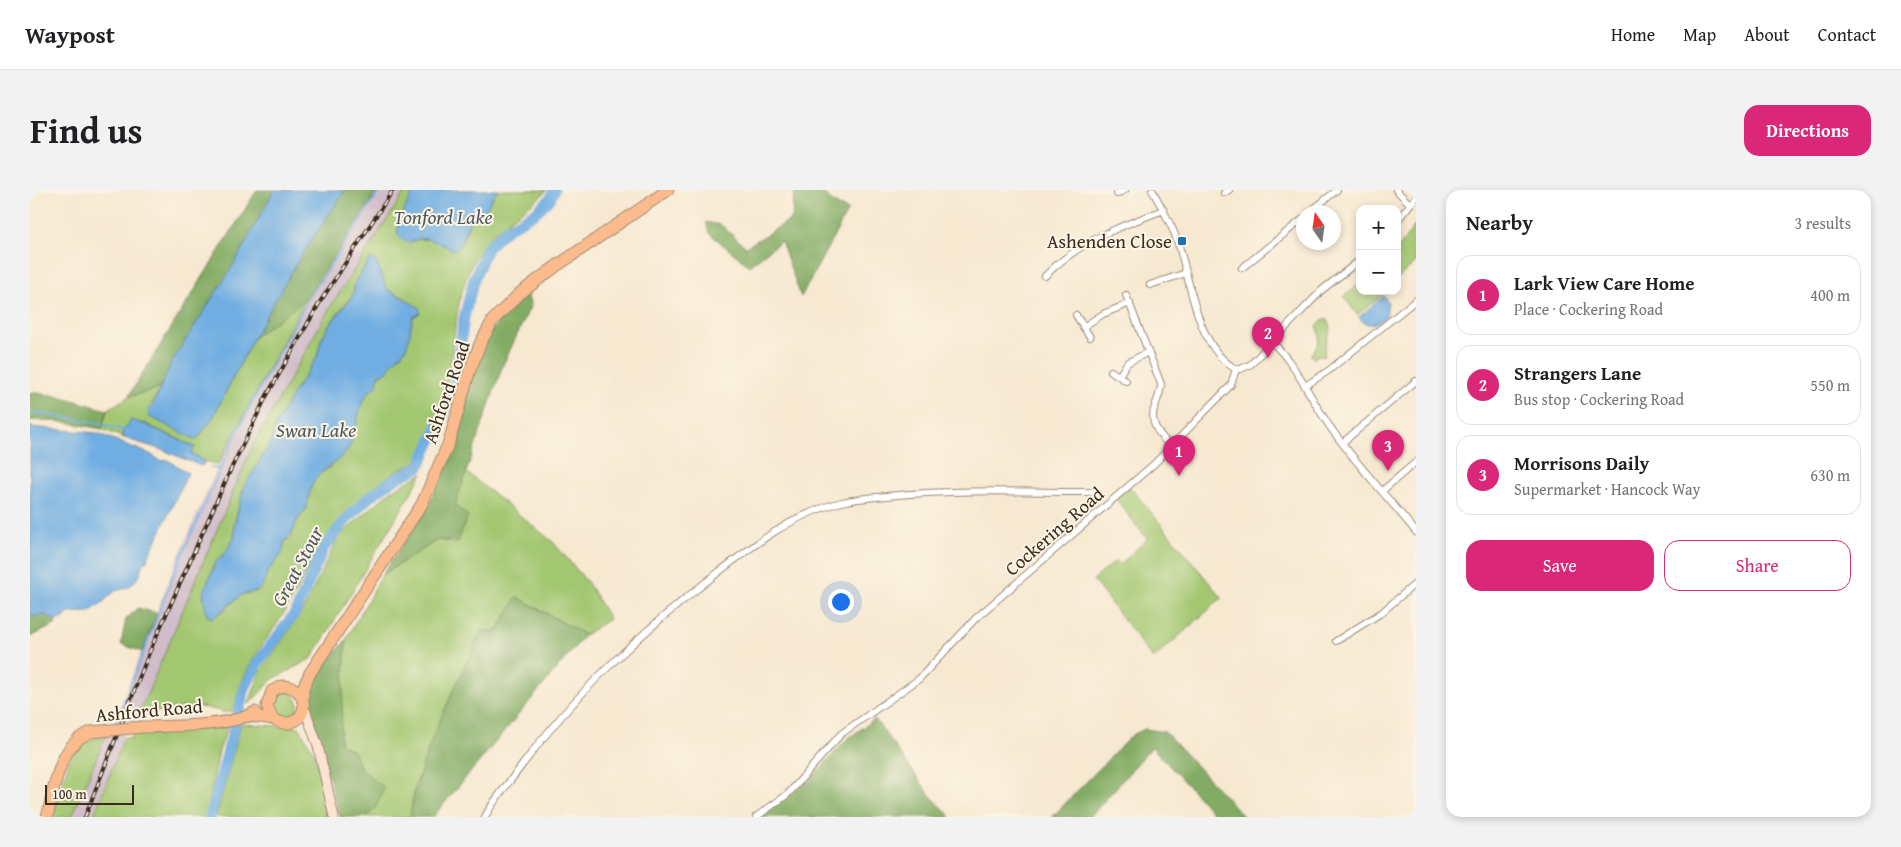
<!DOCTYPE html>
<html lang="en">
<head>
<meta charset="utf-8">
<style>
  body { margin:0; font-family:"Gentium Book Plus",serif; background:#f2f2f2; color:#202124 }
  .controls { position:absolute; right:15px; top:15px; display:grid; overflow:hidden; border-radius:10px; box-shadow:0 2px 8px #0003 }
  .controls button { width:45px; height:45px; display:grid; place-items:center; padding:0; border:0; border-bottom:1px solid #e0e0e0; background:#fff; color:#202124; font:25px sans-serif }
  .compass { position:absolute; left:1266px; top:15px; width:45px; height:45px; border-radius:50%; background:#fff; box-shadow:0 2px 8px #0003; rotate:347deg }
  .scale { position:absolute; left:15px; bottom:12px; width:89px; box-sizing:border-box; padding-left:5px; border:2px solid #3b2a1e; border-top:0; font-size:14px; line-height:18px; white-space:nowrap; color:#3b2a1e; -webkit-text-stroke:4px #fcf5e5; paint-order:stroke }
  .you { position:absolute; left:810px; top:411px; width:18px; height:18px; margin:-12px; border:4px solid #fff; border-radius:50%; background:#1a73e8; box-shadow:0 0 0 8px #1a73e833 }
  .badge { display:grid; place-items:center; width:32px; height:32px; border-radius:50%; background:#db2777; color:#fff; font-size:16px; font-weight:700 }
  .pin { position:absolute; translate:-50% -41px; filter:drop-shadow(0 1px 2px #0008) }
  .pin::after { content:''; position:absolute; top:26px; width:18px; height:15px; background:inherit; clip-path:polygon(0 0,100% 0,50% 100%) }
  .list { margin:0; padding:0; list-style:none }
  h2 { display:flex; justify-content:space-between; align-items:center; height:65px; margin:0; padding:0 20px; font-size:21px }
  h2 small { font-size:16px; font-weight:400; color:#757577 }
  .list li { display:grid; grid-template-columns:32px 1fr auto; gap:15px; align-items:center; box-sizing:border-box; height:80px; margin:0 10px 10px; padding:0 10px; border:1px solid #e0e0e0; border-radius:15px }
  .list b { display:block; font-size:19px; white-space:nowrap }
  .list p { margin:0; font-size:16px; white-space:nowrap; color:#757577 }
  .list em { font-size:16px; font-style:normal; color:#757577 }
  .actions { display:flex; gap:10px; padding:15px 20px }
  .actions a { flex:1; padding:11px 0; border:1px solid #db2777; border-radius:15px; text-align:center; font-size:18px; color:#db2777 }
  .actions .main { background:#db2777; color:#fff }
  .map { position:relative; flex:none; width:1386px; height:627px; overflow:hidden; border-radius:15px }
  header { display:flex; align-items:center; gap:30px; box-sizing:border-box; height:70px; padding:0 25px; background:#fff; border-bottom:1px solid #e0e0e0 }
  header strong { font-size:24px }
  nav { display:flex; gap:28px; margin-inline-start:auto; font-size:18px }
  .intro { display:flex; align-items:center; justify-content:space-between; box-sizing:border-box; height:120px; padding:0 30px }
  h1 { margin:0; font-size:35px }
  .button { padding:12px 22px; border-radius:15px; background:#db2777; color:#fff; font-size:18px; font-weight:700 }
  main { display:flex; gap:30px; padding:0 30px }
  aside { flex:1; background:#fff; border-radius:15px; box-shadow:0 2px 8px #0003 }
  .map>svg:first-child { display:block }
  .industrial { fill:#d1bdca }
  .green { fill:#a3c771; stroke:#6f7848; fill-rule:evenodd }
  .forest { fill:#82ac63; stroke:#5e6b40 }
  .water { fill:#6fade2; stroke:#556c80 }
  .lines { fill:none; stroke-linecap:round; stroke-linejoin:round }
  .stream { stroke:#6fade2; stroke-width:2 }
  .river { stroke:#6fade2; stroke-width:11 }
  .street-casing { stroke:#998977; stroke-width:8 }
  .secondary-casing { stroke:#998977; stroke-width:11 }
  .highway-casing { stroke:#998977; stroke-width:13 }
  .street { stroke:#fff; stroke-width:6 }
  .secondary { stroke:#fde4d1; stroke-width:9 }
  .highway { stroke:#fbbb8c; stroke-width:11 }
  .rail-casing { stroke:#3b2a1e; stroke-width:4 }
  .rail { stroke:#fcf5e5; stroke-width:2; stroke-dasharray:5.5; stroke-linecap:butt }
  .highway-bridge-casing { stroke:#998977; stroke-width:13; stroke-linecap:butt }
  .highway-bridge { stroke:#fbbb8c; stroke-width:11 }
  .poi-dot { fill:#1f6fb2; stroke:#fcf5e5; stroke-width:2 }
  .labels { text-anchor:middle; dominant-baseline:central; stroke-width:4; stroke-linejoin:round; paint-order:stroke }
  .poi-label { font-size:19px; fill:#3b2a1e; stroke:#fcf5e5; text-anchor:end }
  .street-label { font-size:19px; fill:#3b2a1e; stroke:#fcf5e5 }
  .water-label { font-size:20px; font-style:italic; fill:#4d5863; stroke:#fcf5e5 }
</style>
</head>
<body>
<header>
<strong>Waypost</strong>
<nav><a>Home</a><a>Map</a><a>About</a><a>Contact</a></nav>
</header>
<div class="intro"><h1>Find us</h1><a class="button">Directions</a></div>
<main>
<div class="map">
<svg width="1386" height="627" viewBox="0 0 1386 627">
  <rect width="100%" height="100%" fill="#fcf5e5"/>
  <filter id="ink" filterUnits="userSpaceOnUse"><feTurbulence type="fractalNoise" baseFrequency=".02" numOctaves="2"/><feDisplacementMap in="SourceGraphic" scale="10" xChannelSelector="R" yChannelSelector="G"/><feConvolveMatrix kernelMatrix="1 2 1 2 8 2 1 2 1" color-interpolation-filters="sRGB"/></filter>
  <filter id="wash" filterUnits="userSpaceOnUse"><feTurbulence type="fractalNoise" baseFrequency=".0096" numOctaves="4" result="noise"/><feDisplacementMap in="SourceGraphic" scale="20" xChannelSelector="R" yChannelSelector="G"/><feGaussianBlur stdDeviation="1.12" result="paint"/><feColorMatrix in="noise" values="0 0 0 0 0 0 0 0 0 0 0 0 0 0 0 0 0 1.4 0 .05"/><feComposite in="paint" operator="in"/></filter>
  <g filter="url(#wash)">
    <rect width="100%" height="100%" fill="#f7e8d0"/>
    <path class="industrial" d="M348,0H376L299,119L222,257L108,526L100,532L84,533L143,379L199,251L275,110Z
      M94,544L63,627H42L76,545Z"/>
    <path class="green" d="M376,0H385C377,11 374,23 367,35L383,50L401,49L425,60L432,54L438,35L445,25L453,22L463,5L469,0H517C496,22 469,32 452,57C425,95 426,144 418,188C414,214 405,243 392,266C388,273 376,276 369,280C351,290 337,303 322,317C291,346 278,382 257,418C234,457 213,473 204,521C190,524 191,521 178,518C157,514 129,521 108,526L222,257L299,119ZM344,69L357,99L377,109L390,123L383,127L377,155L372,164L359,175L354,184L348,186L329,217L324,245L301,276L286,287L279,302L276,319L267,331L261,347L254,352L253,362L237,383L233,395L227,401L211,405L191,423L173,404L186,371L195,364L204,348V335L214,297L241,252L247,232L287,167L291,150L299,135L323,104L325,92Z
      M1386,34V72L1367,89V60Z
      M1330,94V101H1358L1327,125L1314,106Z
      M275,110L188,274L174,271L161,263L165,257L114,233L93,244L94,248L72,239L77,220L98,207L131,198L118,220L167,249L182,229L224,147Z
      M1292,130H1297L1301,138L1295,156L1294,167L1287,165L1284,169L1280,165C1288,157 1292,146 1287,136Z
      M436,282L523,352L558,393L579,429L555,445L488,407L467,441H452L443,459L385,595L380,627H324L310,553L316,450L352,385L408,350L426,353L425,315Z
      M393,283L282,468L243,489L219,514L230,482L275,417L308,347L361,301Z
      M1100,297L1192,408L1123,469L1063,390L1086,371L1090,375L1117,349L1086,309Z
      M242 515a13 13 0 1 1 26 0a13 13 0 1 1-26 0Z
      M211,534L269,537L285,564L298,627H186Z
      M198,536L189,561L176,627H63L94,547L101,549L103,544Z
      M76,545L42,627H23L40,567L57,551Z"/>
    <path class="forest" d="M227,0H244L204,74L141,173L131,198L98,207Z
      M315,0H348L275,110L224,147L269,68Z
      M764,0H791L803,13L818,20L771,107L751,51L719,76L679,43L676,32L691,35L716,57L762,29Z
      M497,105L501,115L473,175L425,315L438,326L428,351L407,350L352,385L398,317L424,252L446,175L462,140L473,126Z
      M0,202L28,206L77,220L72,239L34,232L0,230Z
      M487,407L555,445L403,627H380C390,562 424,500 452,441H467Z
      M107,418L127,423L112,462L91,454L96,429Z
      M16,425L21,426L26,431L25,435L0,447V426Z
      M316,450L310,553L323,561L331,578L354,598L346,617L337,627H310L284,534C267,496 293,479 316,450Z
      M845,529L900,605L921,627H729L781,589L817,549Z
      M1115,539L1135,542L1214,627H1187L1122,557L1060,627H1022L1102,545Z"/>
    <path class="water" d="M244,0H315L269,69L224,147L182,229L167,249L162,248L120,227L118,220L122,217L141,173L204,74Z
      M385,0H469C462,5 461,12 456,19C450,26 442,27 438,35C433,45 433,53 425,60C410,55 395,42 380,53C361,46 368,39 373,25C376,15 379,9 385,0Z
      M340,69H345L357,99L390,118V123L383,127C380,137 380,151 375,159C370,168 360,172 358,181L348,186L347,196C323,210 331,240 317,261C309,272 293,278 285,289C279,298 280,308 276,318C274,323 269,326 267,331C264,339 261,346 254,352L253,362L237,383L233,395L227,401L211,405L183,428L177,426L173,404L186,371L194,364L204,348V335L214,297L241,252L247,232L262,205L287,167L291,150L299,135L318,112L323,104L325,92Z
      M1354,106L1358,112L1356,126C1348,134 1336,139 1329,127Z
      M101,230L114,234L165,257L161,263L174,271V274L171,276L133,260L94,248L92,243Z
      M0,237L67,243L120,264L131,271L138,270L158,283L117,370L111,377L110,386L99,397L85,401L72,413L59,422L38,423L34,428L26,431L16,425L0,426Z"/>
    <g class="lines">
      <path class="stream" d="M0,222L64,232L95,241
        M197,264L219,218L278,110L350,0
        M181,277L189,280
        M87,530L144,383L195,269"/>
      <path class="river" d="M180,627L215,498L227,474L265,423L294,358L314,332L337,309L361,291L389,277L415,221L426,189L434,128L444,89L457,58L477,39L505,23L520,9L524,0"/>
    </g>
  </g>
  <g filter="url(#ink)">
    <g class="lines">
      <g class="street-casing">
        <path id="street" d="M1122,0C1132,18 1143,36 1149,56C1161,94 1167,158 1206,179
          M1366,0L1380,14
          M1194,3L1199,0
          M1087,4L1095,0
          M1280,22L1307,0
          M1367,31L1386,7
          M1212,78L1274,28
          M1015,86C1048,52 1090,36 1134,20
          M1120,95L1156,83
          M1096,105L1131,194C1131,202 1128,208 1125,216C1118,233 1130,245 1141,257
          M1046,125L1060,147
          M1053,137L1073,124L1100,113
          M1242,152C1267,176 1279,206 1298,234C1324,272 1357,306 1386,342
          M1206,179H1211L1221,174L1292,100L1330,70
          M1081,181L1096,191
          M1089,186L1097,173L1118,162
          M1275,196L1298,181L1386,110
          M1312,253L1386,191
          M1352,301L1386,272
          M1306,451L1351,423L1386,393
          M455,627C464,609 478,594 490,578C545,503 611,442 685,385C721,357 762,325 808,313C826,308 848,307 867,305C932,299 998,302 1063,302
          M726,627L758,604L811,544L889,489L946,428L1124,274L1201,195L1206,179"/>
      </g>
      <g class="secondary-casing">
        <path id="secondary" d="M274,517L288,556L304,627"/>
      </g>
      <g class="highway-casing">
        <path id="highway" d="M273,508V498L280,483L392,314L419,252L439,183L450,154L463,130L489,104L525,77L638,0
          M219,526C227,527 235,527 243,529C248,531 252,534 258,533C281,530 278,495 252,496L242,501L237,516L243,529
          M112,537C139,536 202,537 225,522
          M17,627C25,598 28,554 61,542"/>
      </g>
      <use href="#street" class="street"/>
      <use href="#secondary" class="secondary"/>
      <use href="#highway" class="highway"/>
      <g class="rail-casing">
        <path id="rail" d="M55,627L119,463L200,281L236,207L290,112L363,0"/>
      </g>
      <use href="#rail" class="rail"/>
      <g class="highway-bridge-casing">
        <path id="highway-bridge" d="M61,542L112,537"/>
      </g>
      <use href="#highway-bridge" class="highway-bridge"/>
    </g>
  </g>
  <rect class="poi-dot" x="1147" y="46" width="10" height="10" rx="2.5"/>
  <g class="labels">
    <g class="poi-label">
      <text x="1142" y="51">Ashenden Close</text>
    </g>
    <g class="street-label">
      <text transform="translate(416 202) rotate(-71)">Ashford Road</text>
      <text transform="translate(1024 341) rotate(-41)">Cockering Road</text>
      <text transform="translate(119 520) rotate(-5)">Ashford Road</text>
    </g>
    <g class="water-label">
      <text x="413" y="26">Tonford Lake</text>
      <text x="286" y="239">Swan Lake</text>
      <text transform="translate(267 376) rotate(-62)">Great Stour</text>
    </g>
  </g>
</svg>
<div class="controls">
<button>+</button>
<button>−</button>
</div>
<svg class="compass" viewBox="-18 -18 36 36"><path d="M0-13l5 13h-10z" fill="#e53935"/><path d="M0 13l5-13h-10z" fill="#757577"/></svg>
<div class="scale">100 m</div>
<div class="you"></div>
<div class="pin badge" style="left:1149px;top:286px">1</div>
<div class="pin badge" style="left:1238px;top:168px">2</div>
<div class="pin badge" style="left:1358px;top:281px">3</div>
</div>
<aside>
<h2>Nearby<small>3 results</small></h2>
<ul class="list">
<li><span class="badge">1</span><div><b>Lark View Care Home</b><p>Place · Cockering Road</p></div><em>400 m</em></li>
<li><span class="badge">2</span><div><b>Strangers Lane</b><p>Bus stop · Cockering Road</p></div><em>550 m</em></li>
<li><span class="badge">3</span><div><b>Morrisons Daily</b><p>Supermarket · Hancock Way</p></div><em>630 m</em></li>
</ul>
<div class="actions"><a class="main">Save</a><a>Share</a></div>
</aside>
</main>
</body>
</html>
